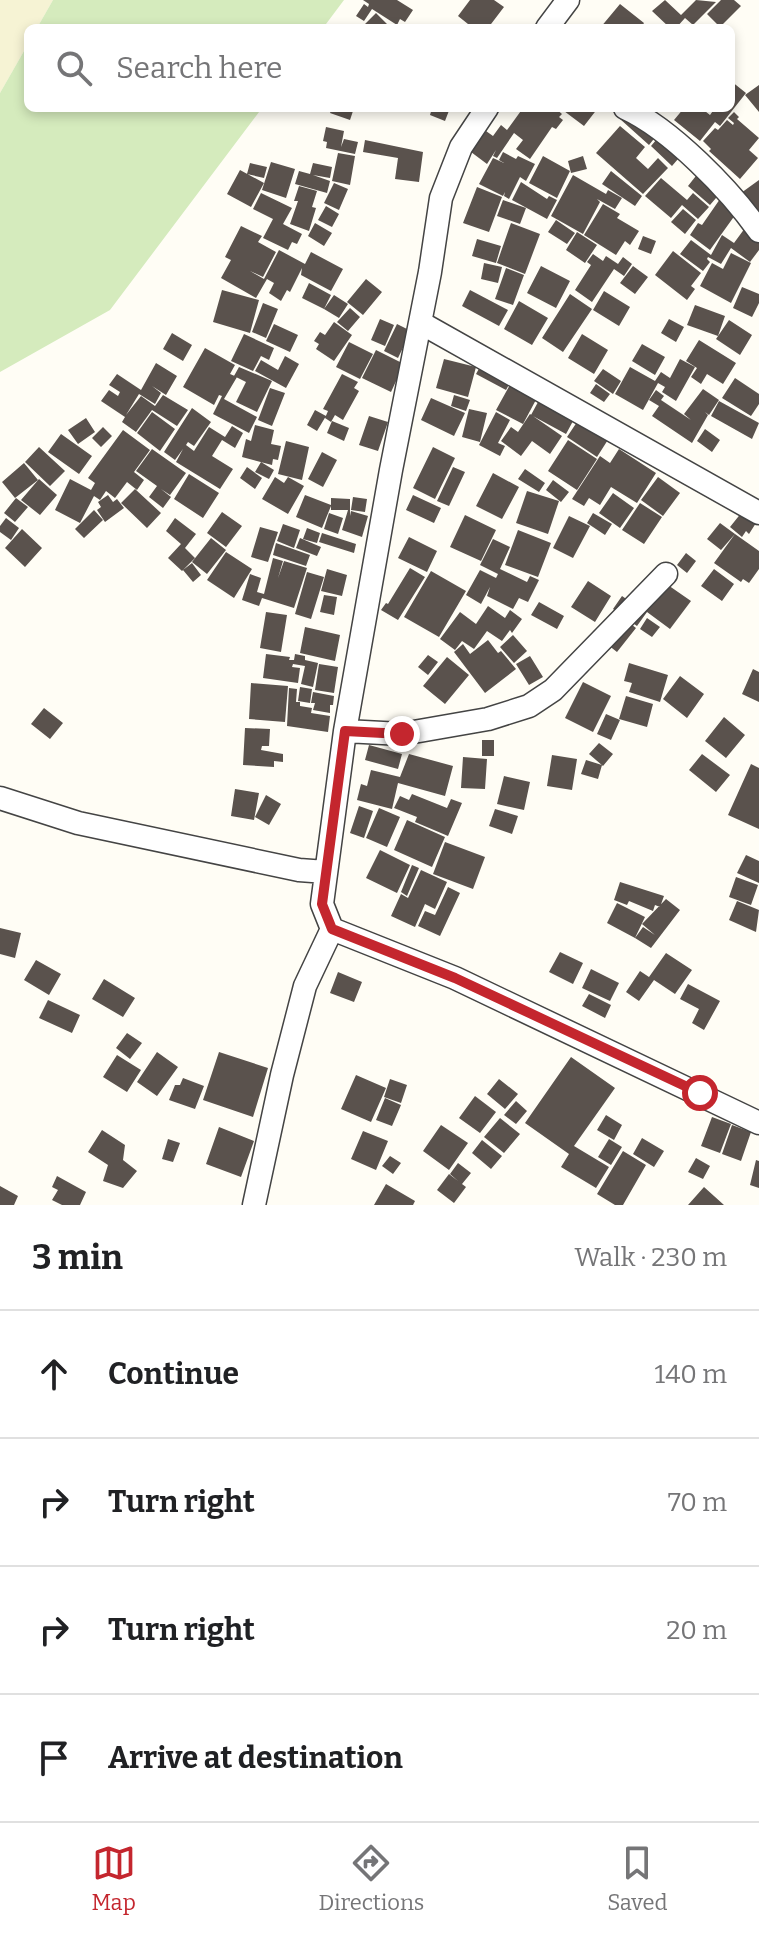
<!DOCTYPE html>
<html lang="en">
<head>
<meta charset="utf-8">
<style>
  body { margin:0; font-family:Bitter,serif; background:#f2f2f2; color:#202124 }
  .stop { position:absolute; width:24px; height:24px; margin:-18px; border:6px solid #c4262e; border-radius:50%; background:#fff }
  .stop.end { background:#c4262e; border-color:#fff; box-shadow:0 2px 8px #0008 }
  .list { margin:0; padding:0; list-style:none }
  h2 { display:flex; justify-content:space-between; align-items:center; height:104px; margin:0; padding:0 32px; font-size:34px }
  h2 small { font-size:26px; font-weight:400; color:#757577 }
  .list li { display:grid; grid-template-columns:52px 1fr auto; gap:24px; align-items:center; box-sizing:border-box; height:128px; padding:0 32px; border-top:2px solid #e0e0e0 }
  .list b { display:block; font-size:30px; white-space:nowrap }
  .list em { font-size:26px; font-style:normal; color:#757577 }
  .icon { flex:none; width:44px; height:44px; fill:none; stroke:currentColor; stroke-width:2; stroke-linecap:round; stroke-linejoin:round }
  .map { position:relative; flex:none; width:759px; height:1205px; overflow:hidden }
  .search { position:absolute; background:#fff; box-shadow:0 4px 12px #0003; left:24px; right:24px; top:24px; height:88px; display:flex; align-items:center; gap:20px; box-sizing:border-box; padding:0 28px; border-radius:12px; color:#757577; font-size:30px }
  .sheet { height:616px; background:#fff }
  nav { display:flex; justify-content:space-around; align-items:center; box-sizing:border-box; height:112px; border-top:2px solid #e0e0e0; background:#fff; font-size:22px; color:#757577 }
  nav a { display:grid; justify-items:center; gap:4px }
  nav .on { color:#c4262e }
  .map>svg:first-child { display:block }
  .farmland { fill:#f6f3d4 }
  .green { fill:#d5ebbd }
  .building { fill:#5a524d }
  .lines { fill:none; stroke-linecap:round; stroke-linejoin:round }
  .street-casing { stroke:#444; stroke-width:25 }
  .street { stroke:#fff; stroke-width:22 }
  .route { stroke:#c4262e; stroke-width:10 }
</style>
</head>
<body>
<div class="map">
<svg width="759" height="1205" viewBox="0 0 759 1205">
  <rect width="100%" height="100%" fill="#fffdf5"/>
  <path class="farmland" d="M0,0H53L37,28H28V44L0,93Z"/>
  <path class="green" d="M53,0H344L323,28H37Z
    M28,44V108H262L110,310L0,372V93Z"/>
  <path class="building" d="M363,0H397L413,10L405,22L400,19L397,25L372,9L364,21L356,16L364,4L368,7L369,4Z
    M470,0H494L504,7L488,28H473L458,16Z
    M665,0L681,15L696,0L716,2L693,25L685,18L676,28H670L652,11Z
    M721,0H734L741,6L720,27L707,14Z
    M620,4L644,23L641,28H600Z
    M376,13L391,28H361Z
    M731,81L746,93L720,126L715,122L700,141L674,120L684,108H701L710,115L715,108H731Z
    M759,85V112L745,95Z
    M332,108H354L350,120L330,113Z
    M432,108H450L445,121L430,115Z
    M523,108H555L562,114L559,117L563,120L556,129L552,127L530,159L516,149L523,140L514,133L497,158L493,156L496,150L487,164L471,152L486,131L493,136L501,125L507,130Z
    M560,108H598L584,126Z
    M629,108L661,130L649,145L620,119Z
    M734,112L739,117L737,119L759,138L749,150L758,158L740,179L709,151L711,149L703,141L715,128L718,130L727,120L733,125L734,123L728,118Z
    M620,126L645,147L636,158L648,169L658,158L668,168L643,194L596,153Z
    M326,127L344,131L341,147L344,139L358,142L355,154L326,148L327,142L323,141Z
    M662,133L684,152L672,166L651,146Z
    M365,140L423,152L419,182L395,179L398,158L363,152Z
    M503,152L516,159L518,156L535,164L526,181L520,177L509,199L504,196L505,192L503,196L479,184L493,158L504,163L499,160Z
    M338,153L355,156L350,185L332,181Z
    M543,156L570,171L557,198L529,183Z
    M583,156L587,169L571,173L568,161Z
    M271,162L295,169L286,198L262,190Z
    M250,163L267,167L264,178L247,174Z
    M313,163L332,167L330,178L313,175L330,181L327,193L295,184L299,171L310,174Z
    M240,170L264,183L251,207L227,194Z
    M611,171L642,196L635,206L602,184Z
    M699,172L722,191L710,205L688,186Z
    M573,175L606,194L608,190L622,198L615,209L597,199L600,202L583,234L551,216Z
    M661,178L687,200L693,193L709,207L698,219L682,205L671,218L645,196Z
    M759,180V219L741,193Z
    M521,182L547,199L549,196L557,200L547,219L512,200Z
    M334,183L348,189L339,210L324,203Z
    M299,186L317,191L312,207L316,208L309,231L290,224L298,201H294Z
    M477,187L502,197L489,232L463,223Z
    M261,193L292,208L283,224L302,234L297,244L292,242L288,250L263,238L273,219L253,209Z
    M720,199L738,211L710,250L690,235L698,223L702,225Z
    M503,200L526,208L520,224L497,216Z
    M603,204L620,214L617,218L639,231L630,245L625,241L616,255L584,235Z
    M326,206L339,214L332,227L318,220Z
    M683,209L696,220L685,234L671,222Z
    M556,220L575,233L567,244L548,232Z
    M315,223L332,233L324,246L308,236Z
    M511,223L540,234L525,274L497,263Z
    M241,226L262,236L258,242L276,252L263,277L250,271L264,279L279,250L305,264L311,252L343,269L331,291L301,275L302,268L290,292L287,290L281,301L269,293L274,283L267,279L256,298L221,278L231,260L225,257Z
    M745,228L759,238V250L750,262L731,248L721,264L708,257L707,259L710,262L703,271L680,254L691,240L711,255L722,235L734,243Z
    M577,232L597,245L585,263L566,250Z
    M643,236L656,241L651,254L638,249Z
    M477,239L501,246L496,263L472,256Z
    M673,251L701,273L691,286L695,289L687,300L655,275Z
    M731,253L751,263L731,303L700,286L712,263L723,269Z
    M593,254L603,261L606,256L618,264L623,257L632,264L624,276L614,269L592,302L575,290L591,265L587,262Z
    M484,263L502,267L498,283L481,279Z
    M541,266L570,281L556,308L527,293Z
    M633,266L648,277L635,294L620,283Z
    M506,268L524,275L513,305L495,299Z
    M366,279L382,292L363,315L347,302Z
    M309,283L331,295L324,309L302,298Z
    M742,287L759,294V303L752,317L733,308Z
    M222,290L259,300L250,333L213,322Z
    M470,290L508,310L499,326L462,306Z
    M604,291L630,307L619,326L593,310Z
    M570,294L592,309L563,352L542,338Z
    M334,295L348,304L339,318L324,309Z
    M519,301L548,318L532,345L504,329Z
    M263,303L278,309L266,338L252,332Z
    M695,305L725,316L718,336L687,325Z
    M350,308L360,317L348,331L337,322Z
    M380,319L394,325L385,346L371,340Z
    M669,319L684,327L676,342L661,333Z
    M729,320L752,335L740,355L716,339Z
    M334,322L352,335L334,361L316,349L319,344L314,341L320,332L325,335Z
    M274,324L298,335L290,352L266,341Z
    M397,324L411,331L398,358L384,351Z
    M172,333L192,345L183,361L163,349Z
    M244,334L274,348L269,360L261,356L253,371L231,361Z
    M582,334L608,350L594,374L568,358Z
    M699,340L736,363L723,384L707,374L701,384L691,377L697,368L686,361Z
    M349,342L373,354L360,379L336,367Z
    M642,344L665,357L655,375L632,361Z
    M205,348L235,365L230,374L237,377L224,399L257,417L249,433L213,414L222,396L219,395L214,405L183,387Z
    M376,350L404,364L391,392L362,378Z
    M285,356L299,364L286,388L255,371L261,360L278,370Z
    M444,359L476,367L468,397L436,388Z
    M680,359L695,367L676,401L662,392L665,387L658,383L643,410L615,394L630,367L655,381L661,372L670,378Z
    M156,363L177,376L166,395L152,386L161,393L155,404L139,394L126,415L141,396L155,406L163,395L188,410L177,426L152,410L136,432L122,422L125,417L101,401L109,390L118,396L120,392L109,385L117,374L141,390Z
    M481,365L511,381L506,390L476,374Z
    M239,367L272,381L257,412L236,402L246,382L234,376Z
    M603,369L621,381L613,394L594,381Z
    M342,374L358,382L354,388L359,391L343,420L335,415L331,422L325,418L328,411L323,409Z
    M735,378L759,394V404L751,416L722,398Z
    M512,381L538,396L523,424L496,410Z
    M596,384L610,394L604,402L590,393Z
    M270,388L285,393L272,426L258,420Z
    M703,389L719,400L709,415L705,412L708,415L692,443L652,416L659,406L649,400L656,390L664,396L661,400L691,420L684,414Z
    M544,391L579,410L566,434L531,415Z
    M454,395L470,400L466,411L451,406Z
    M431,398L465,413L454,436L421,420Z
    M719,401L759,423L752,439L711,416Z
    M192,408L211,422L194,446L188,442L186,445L194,451L209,427L225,437L232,426L243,433L235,448L222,440L212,456L233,469L220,489L176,462L183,449L175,460L164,452Z
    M469,409L487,413L480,442L462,437Z
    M315,410L326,416L317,431L307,425Z
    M152,412L175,429L160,451L137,433Z
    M496,412L510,420L498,443L505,446L500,456L479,445Z
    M530,414L562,436L550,454L532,441L521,456L501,441L511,427L518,432Z
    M369,416L388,422L378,451L359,445Z
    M581,416L611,435L597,457L567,437Z
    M86,418L95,432L78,444L68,430Z
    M332,421L349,428L344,441L327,433Z
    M255,425L274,430L271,444L281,446L278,460L273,459L272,465L242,457L246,439L251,441Z
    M103,427L112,436L101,447L92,438Z
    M705,429L720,440L712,452L697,441Z
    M123,430L150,450L134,472L144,480L137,490L127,482L115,498L106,491L100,500L94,496L80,523L55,510L70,479L91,490L95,483L88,478Z
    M61,434L92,456L79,474L48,452Z
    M568,440L597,459L577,490L548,471Z
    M286,441L309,447L302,480L278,474Z
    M39,447L65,471L50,486L25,462Z
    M433,447L455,458L435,499L413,488Z
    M152,449L186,473L170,495L161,489L171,497L163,508L149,497L157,486L136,471Z
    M619,449L656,473L637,503L611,487L600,505L589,498L584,506L572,499L600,456L610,463Z
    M322,452L337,460L323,487L308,479Z
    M261,462L274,470L269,479L255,472Z
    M24,463L38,480L15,498L2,482Z
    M247,467L262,478L255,489L240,478Z
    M453,467L465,472L449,506L437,501Z
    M525,469L545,483L539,492L518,479Z
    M493,473L519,487L502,519L476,506Z
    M189,474L219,493L203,518L174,499Z
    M275,477L284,483L288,477L304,486L288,514L262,499Z
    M658,477L680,493L663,516L641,500Z
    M39,479L57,495L40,515L21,500Z
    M553,480L569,492L561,502L546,490Z
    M135,489L161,513L147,528L121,503Z
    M527,491L559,501L548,534L516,523Z
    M613,493L634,508L620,528L599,513Z
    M108,495L113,502L117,499L124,508L105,522L97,510L101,507L98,502Z
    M305,495L331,505V498L350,499V516L351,511L368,516L362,537L342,530L348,510H331V506L322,528L296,517Z
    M413,495L441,508L434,523L406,510Z
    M353,497L367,499L365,512L351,510Z
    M16,498L28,507L15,522L4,513Z
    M640,503L662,517L644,544L622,530Z
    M94,510L103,520L84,538L75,529Z
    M222,512L242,526L226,547L207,533Z
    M742,512L756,523L749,534L746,531L742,537L730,527Z
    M329,513L343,518L338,534L324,529Z
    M593,513L612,524L605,535L587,523Z
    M465,515L496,530L481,561L450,547Z
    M569,516L590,526L573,558L553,548Z
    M6,518L19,528L11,540L0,532V526Z
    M175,518L196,534L185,548L195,558L182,571L168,558L181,544L166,531Z
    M720,523L735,534L721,550L707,539Z
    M283,524L300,530L294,548L277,541Z
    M260,527L278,532L268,562L251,557Z
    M307,528L320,533L317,543L303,539Z
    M22,529L42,548L25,567L5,548Z
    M518,530L551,543L538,577L505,565Z
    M322,533L356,544L354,553L319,542Z
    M735,534L759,551V569L749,583L743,579L741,582L714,563Z
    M409,537L437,551L427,572L398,558Z
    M211,538L226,550L207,574L192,562Z
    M300,538L321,547L317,556L296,548Z
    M493,539L510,547L500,569L527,582L530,576L539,580L528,602L519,598L513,609L487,596L490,587L481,604L466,595L480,570L496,578L498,574L480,565Z
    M276,543L310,555L306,566L273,555Z
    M226,552L252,569L234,598L207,580Z
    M686,553L696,561L687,573L677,565Z
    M273,558L283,561L278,578L284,561L307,568L294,608L262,598L259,606L242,600L250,574L261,578L257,592L264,594Z
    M192,563L201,575L193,582L183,570Z
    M410,568L425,577L398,620L381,610L386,603L388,604Z
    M327,569L347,575L342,596L321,591Z
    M714,569L734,584L722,601L701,586Z
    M431,571L466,591L439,637L404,617Z
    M307,572L324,577L311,619L295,614Z
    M588,581L611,596L595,622L571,607Z
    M665,583L691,601L670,629L647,612L637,626L613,609L622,596L644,611Z
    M324,595L337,597L334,615L320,612Z
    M539,602L564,616L557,629L531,615Z
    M488,606L505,618L510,610L522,619L512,633L510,630L502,641L487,631L474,649L462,641L455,650L440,639L460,612L476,624Z
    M266,612L287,615L281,652L260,648Z
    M617,613L636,628L617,652L599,638Z
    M647,618L660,627L652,637L640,629Z
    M305,627L340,635L335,661L300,653Z
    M513,635L527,651L514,663L500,647Z
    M488,640L498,653L501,651L516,669L485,693L454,652L463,644L470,654Z
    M266,654L290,657L289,660H294L295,654L305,656V660L318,663L313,687L301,684L305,666L293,664L292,667L300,668L298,683L263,678Z
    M428,655L438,662L428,675L418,667Z
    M530,656L543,677L529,685L516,664Z
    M447,657L469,675L445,704L423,686Z
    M629,663L668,675L660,702L629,692L632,683L624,681Z
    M319,664L338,667L334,693L315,690Z
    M753,669L759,672V702L742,694Z
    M680,676L704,694L687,718L663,699Z
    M583,682L611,696L593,732L565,718Z
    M251,683L288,686L285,722L249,719Z
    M300,687L312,689L310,703L298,701Z
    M289,688L297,689L296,702H300V706L312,708L311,713L330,716L328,732L287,726Z
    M313,692L334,696L333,705H330V713L313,710L315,703H311Z
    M626,696L653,704L647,727L619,719Z
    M44,708L63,723L50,739L31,724Z
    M606,714L620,720L611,740L597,734Z
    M724,717L745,735L726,758L705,741Z
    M245,728L270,729L269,746H262L261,750L283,754V762L274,761V767L243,765Z
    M482,740H494V756H482Z
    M599,743L613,754L603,766L589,754Z
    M369,745L402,754L398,769L365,760Z
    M409,754L453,766L445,796L398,783L392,809L357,800L361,784L367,786L371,770L400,777Z
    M702,754L730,775L716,792L689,770Z
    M552,755L577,759L572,790L547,786Z
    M463,757L487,759L485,789L461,788Z
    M586,760L602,765L598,779L581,774Z
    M751,764L759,768V829L728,815Z
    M504,776L530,782L524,810L497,804Z
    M235,789L259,793L254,820L231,816Z
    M412,794L447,808L451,799L462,803L448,836L415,822L417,817L394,808L400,796L409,800Z
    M266,795L281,804L269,825L255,817Z
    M359,806L373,811L364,838L350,833Z
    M379,808L400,817L387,847L366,838Z
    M495,809L518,816L512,834L489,826Z
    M407,820L445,837L432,867L394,850Z
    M445,842L485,857L473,889L433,874Z
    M380,850L410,865L397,893L366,878Z
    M746,855L759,861V883L737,873Z
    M412,865L419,868L407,896L401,892Z
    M421,870L447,882L435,909L425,904L415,927L391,916L401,894L408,898Z
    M736,877L758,885L751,905L729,897Z
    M620,882L664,896L660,907L655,905L653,911L629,901L627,905L614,900Z
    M448,887L460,893L440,936L418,926L425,911L435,915Z
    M666,899L680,910L651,948L635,938L643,927L655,935L642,924Z
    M737,901L759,910L756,932L729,920Z
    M617,903L645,917L635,938L607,923Z
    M0,928L21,933L15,958L0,954Z
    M560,952L583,963L573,984L549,972Z
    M666,953L692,970L675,994L654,980L639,1001L626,992L640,971L649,977Z
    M36,960L61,974L49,995L24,980Z
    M591,969L619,983L610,1001L582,988Z
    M338,972L362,982L354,1002L330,993Z
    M104,979L135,998L123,1017L92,999Z
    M688,984L720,1001L704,1030L692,1023L699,1009L680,999Z
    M589,994L611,1005L605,1018L582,1006Z
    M48,1000L80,1015L72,1033L39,1018Z
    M127,1033L142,1043L130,1059L116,1048Z
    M157,1052L178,1067L157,1096L137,1082Z
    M219,1052L268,1068L253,1117L203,1100Z
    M117,1055L141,1070L127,1092L103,1077Z
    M571,1057L615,1088L574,1146L609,1167L596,1188L561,1167L569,1154L525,1123Z
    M356,1075L386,1088L371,1122L341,1109Z
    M183,1078L204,1086L195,1109L169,1100L175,1085H180Z
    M390,1079L407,1085L401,1103L384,1097Z
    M499,1079L518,1094L505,1109L487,1094Z
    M475,1096L496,1112L480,1133L459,1118Z
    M385,1098L401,1105L392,1126L376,1120Z
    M516,1101L527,1111L516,1124L504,1115Z
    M606,1115L622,1125L614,1140L597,1130Z
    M712,1117L731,1124L720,1153L701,1146Z
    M500,1118L520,1134L504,1153L484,1137Z
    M441,1125L468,1143L449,1170L423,1151Z
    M732,1125L751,1132L741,1161L722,1154Z
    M219,1127L254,1141L241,1177L206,1164Z
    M102,1130L125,1145L123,1160L137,1171L123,1188L103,1181L108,1165L88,1152Z
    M363,1131L388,1141L376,1170L351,1159Z
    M642,1138L664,1151L654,1167L633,1154Z
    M168,1139L180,1143L173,1162L162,1159Z
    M609,1139L622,1147L611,1165L598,1157Z
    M482,1140L502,1156L491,1169L472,1153Z
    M623,1151L646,1165L623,1205H615L597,1194Z
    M390,1156L401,1163L393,1174L382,1166Z
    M696,1158L710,1166L703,1179L688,1172Z
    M756,1160L759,1161V1188L750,1185Z
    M458,1163L471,1173L462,1184L466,1187L454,1203L437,1190L449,1174L458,1181L450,1174Z
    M57,1176L86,1192L80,1205H62L52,1200L58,1190L52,1187Z
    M386,1184L415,1201L413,1205H374Z
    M0,1186L18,1196L14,1205H0Z
    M704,1187L724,1205H688Z"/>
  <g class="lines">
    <g class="street-casing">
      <path id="street" d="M547,28L568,0
        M625,108C671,129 730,190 759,231
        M421,323L759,513
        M345,731L402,734L488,719L529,706L553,690L666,574
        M0,798L78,823L299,870L326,872
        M332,929L455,978L759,1123
        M254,1205L282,1075L305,986L332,929L322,904L345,731L391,470L430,272L441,198L461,147L487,108"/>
    </g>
    <use href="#street" class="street"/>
  </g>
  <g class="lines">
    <path class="route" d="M402,734L345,731L322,904L332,929L455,978L700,1093"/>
  </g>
</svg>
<div class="stop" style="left:700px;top:1093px"></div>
<div class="stop end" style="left:402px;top:734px"></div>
<div class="search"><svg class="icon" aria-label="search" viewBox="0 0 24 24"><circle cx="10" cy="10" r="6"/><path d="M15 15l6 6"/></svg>Search here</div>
</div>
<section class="sheet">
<h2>3 min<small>Walk · 230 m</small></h2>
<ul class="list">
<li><svg class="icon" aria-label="ahead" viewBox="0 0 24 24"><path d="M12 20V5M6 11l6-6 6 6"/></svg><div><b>Continue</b></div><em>140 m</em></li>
<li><svg class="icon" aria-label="right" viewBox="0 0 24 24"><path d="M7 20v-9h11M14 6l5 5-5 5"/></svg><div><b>Turn right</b></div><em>70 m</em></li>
<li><svg class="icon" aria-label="right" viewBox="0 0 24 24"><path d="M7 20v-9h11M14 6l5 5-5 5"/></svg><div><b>Turn right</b></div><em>20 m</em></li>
<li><svg class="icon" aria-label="arrive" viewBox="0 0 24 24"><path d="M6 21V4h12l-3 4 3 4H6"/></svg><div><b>Arrive at destination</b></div></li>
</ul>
</section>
<nav>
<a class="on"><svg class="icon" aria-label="map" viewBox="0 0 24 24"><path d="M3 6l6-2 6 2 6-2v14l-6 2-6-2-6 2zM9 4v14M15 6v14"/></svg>Map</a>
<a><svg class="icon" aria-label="directions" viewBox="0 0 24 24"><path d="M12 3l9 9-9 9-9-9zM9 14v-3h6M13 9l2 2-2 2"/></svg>Directions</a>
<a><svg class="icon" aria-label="saved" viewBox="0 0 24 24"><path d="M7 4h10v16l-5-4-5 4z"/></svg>Saved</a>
</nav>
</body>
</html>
